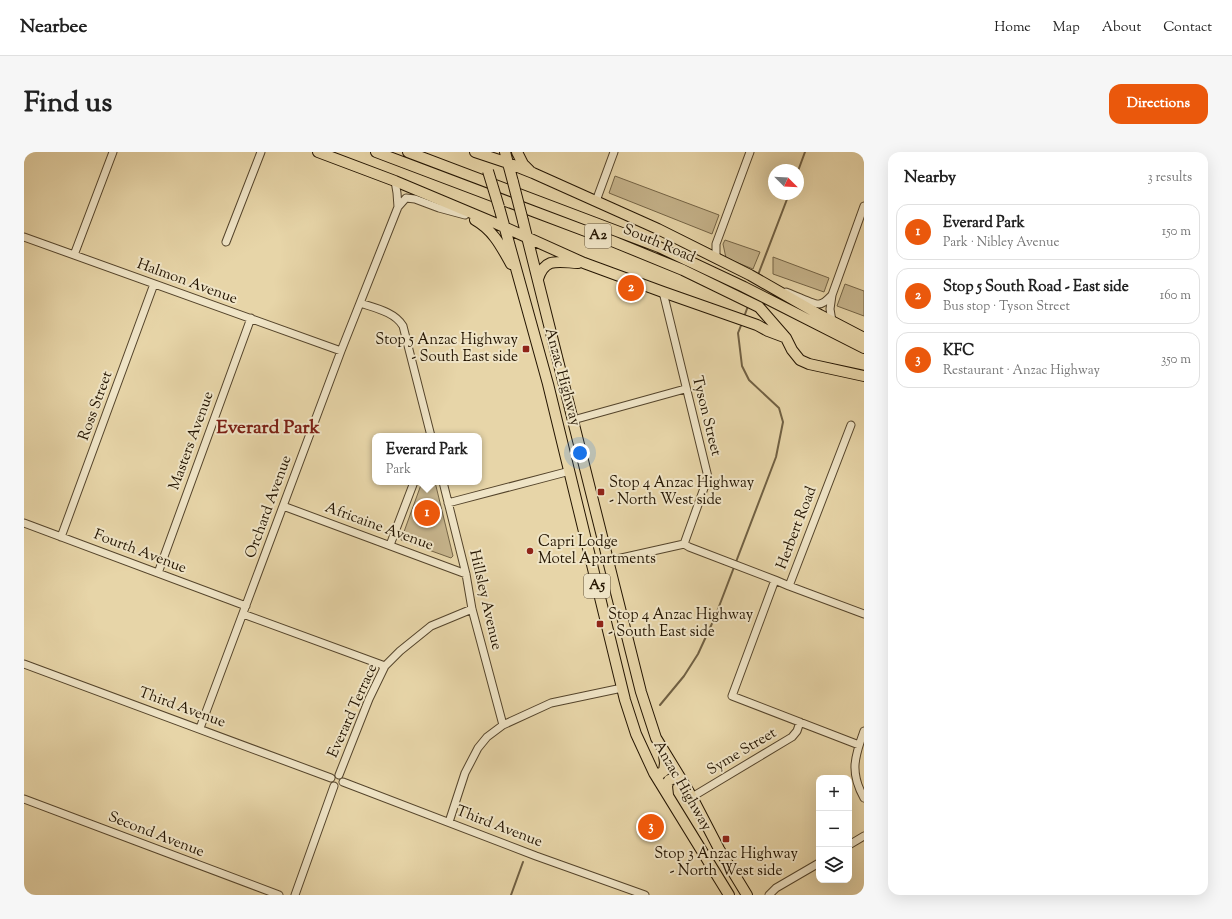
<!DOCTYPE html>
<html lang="en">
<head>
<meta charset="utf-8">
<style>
  body { margin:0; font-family:"Sorts Mill Goudy",serif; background:#f6f6f6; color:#222 }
  .controls { position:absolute; right:12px; bottom:12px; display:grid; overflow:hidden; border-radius:8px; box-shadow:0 4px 16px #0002 }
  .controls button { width:36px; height:36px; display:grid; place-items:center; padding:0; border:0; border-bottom:1px solid #e0e0e0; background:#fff; color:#222; font:20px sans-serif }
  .compass { position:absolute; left:744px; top:12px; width:36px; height:36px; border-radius:50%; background:#fff; box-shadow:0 4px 16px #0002; rotate:114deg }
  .you { position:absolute; left:556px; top:301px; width:14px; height:14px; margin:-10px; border:3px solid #fff; border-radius:50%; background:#1a73e8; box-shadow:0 0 0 6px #1a73e833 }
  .badge { display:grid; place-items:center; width:26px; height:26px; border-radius:50%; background:#ea580c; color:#fff; font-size:13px; font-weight:700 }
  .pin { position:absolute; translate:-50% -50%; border:2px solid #fff; box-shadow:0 1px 4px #0006 }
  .popup { position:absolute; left:348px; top:281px; width:110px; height:52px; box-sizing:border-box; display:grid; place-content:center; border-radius:8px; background:#fff; filter:drop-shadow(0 1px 3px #0005); font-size:13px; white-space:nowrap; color:#767676 }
  .popup b { font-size:15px; color:#222 }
  .popup::after { content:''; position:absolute; left:50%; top:100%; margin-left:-8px; border:8px solid transparent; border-top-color:#fff }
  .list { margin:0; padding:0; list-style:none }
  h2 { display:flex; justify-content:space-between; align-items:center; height:52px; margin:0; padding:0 16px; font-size:17px }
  h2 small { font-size:13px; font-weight:400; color:#767676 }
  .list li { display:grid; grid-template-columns:26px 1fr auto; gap:12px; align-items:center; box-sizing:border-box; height:56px; margin:0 8px 8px; padding:0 8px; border:1px solid #e0e0e0; border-radius:12px }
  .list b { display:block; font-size:15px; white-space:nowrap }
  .list p { margin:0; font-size:13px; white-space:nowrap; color:#767676 }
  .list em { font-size:13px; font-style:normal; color:#767676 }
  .icon { flex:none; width:22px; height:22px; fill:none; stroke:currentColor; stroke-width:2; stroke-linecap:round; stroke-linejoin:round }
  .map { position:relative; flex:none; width:840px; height:743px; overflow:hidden; border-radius:12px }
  header { display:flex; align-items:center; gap:24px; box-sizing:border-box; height:56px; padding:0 20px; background:#fff; border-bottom:1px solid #e0e0e0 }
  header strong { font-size:19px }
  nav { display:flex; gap:22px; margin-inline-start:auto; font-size:14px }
  .intro { display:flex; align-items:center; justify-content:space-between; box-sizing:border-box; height:96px; padding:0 24px }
  h1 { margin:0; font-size:28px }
  .button { padding:10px 18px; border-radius:12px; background:#ea580c; color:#fff; font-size:14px; font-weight:700 }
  main { display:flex; gap:24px; padding:0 24px }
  aside { flex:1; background:#fff; border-radius:12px; box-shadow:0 4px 16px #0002 }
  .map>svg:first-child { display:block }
  .green { fill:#c6b48c; stroke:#746446 }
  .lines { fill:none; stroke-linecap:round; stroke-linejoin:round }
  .stream { stroke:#706043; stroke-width:2 }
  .minor-casing { stroke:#54442b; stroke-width:9 }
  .highway-casing { stroke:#231401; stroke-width:12 }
  .minor { stroke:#efe4c6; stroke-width:7 }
  .highway { stroke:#e7d5a8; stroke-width:10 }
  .highway-bridge-casing { stroke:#231401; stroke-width:12; stroke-linecap:butt }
  .highway-bridge { stroke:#e7d5a8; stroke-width:10 }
  .poi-dot { fill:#8f2418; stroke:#efe4c6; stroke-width:1.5 }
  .labels { text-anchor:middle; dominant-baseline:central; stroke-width:4; stroke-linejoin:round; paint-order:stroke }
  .shield { fill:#efe4c6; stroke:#60523c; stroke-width:1 }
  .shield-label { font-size:14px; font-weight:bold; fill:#231401 }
  .street-label { font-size:15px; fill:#231401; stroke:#efe4c6 }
  .poi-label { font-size:15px; fill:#231401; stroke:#efe4c6; text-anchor:start }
  .district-label { font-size:19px; font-weight:bold; fill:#7a1f14; stroke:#efe4c6 }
</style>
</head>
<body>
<header>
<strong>Nearbee</strong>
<nav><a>Home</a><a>Map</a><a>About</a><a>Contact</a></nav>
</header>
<div class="intro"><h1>Find us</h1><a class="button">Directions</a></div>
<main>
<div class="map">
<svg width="840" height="743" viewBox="0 0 840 743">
  <rect width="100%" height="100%" fill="#e7d5a8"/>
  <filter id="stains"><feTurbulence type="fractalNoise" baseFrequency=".005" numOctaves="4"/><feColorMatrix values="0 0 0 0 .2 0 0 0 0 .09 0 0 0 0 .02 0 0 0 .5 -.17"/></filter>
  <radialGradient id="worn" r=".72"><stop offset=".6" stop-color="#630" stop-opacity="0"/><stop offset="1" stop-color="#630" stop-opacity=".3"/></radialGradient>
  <path class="green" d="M591,24L695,63L688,82L585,41Z
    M701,88L736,100L729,117L702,106L699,92Z
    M749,105L805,126L800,140L749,122Z
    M821,132L840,139V164L813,154Z
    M398,330H411L429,404L427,406L377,388Z"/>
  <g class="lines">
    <path class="stream" d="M774,19L781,0
      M734,123L765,42
      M720,165L724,154
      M636,553L660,524L674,502L691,465L752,305L759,270L755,256L725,228L718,214L714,181L718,171
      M487,743L499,710"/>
    <g class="minor-casing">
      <path id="minor" d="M371,29L373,41L374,55
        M572,49L590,0
        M0,85L317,199
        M202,90L237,0
        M50,103L89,0
        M692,105V92L726,0
        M639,140L684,325L660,392
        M762,140C768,142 791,153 795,152C800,152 804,147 808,143
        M336,151C351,156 371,160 379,174L407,284
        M808,169L806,157L808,143L840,54
        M549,268L661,237
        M827,273L765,434L751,428L708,544L835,593
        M419,330L442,422L448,457L479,573
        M424,351L546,319
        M259,354L442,422
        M0,371L222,454
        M37,385L130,132
        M366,393L390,330
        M584,409L660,392L665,395L751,428
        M134,421L227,166
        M765,434L840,462
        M219,462L361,514
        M0,512L307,626
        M176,576L317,199L374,55L382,46L391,47L415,56L441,63
        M840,579C830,606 826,621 840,646
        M315,623L345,547L361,514L376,499L407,474L448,457
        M319,630L512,704L621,743
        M668,645L768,585L773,579L776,570
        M0,647L255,743
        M425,670L441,621L454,596L463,585L479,573L527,551L598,536
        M825,693L840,684
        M271,743L310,634
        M745,743L752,736L795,711"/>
    </g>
    <g class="highway-casing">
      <path id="highway" d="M294,0L371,29L471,71L560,111L639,140L733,173L744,179L760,185
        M352,0L588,89L659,118L735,155L762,186L768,198L776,208L785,212L840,224
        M384,0L635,95L720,135L840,196
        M451,0L484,11L509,21L634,77L726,123L796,163L840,186
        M481,0L489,30
        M493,0L499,12L506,19
        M475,55L524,232L601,548L612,582L630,621L705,743
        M451,68C469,78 477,94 487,112
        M499,69L617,540L632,586L668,645L695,697L723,743
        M514,127C521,105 534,110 554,111
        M630,621L636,622L640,619L641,611L640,603
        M644,643L643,634L645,628L655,625"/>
    </g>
    <use href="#minor" class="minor"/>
    <use href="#highway" class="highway"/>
    <g class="highway-bridge-casing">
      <path id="highway-bridge" d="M464,19L475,55
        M489,30L499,69"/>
    </g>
    <use href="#highway-bridge" class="highway-bridge"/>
  </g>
  <g class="poi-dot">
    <rect x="498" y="193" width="8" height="8" rx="2"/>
    <rect x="573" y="336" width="8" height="8" rx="2"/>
    <circle cx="506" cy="399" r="4"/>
    <rect x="572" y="468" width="8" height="8" rx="2"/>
    <rect x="698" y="683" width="8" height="8" rx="2"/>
  </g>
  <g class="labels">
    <g class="shield">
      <rect x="561" y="72" width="26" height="24" rx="3"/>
      <rect x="560" y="422" width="26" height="24" rx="3"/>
    </g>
    <g class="shield-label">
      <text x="574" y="84">A2</text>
      <text x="573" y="434">A5</text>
    </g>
    <g class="street-label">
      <text transform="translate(635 92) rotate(23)">South Road</text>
      <text transform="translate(163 130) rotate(20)">Halmon Avenue</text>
      <text transform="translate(538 225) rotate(75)">Anzac Highway</text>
      <text transform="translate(72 254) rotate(-70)">Ross Street</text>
      <text transform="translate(682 264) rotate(76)">Tyson Street</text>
      <text transform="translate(168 289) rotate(-70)">Masters Avenue</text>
      <text transform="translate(245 355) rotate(-70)">Orchard Avenue</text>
      <text transform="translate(355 375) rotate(20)">Africaine Avenue</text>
      <text transform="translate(773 376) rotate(-69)">Herbert Road</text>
      <text transform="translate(116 400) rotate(21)">Fourth Avenue</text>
      <text transform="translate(461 448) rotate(77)">Hillsley Avenue</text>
      <text transform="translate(158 556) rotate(20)">Third Avenue</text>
      <text transform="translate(329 559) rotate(-66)">Everard Terrace</text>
      <text transform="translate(718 600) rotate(-31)">Syme Street</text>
      <text transform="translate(658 634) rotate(60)">Anzac Highway</text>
      <text transform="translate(475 675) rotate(21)">Third Avenue</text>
      <text transform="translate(132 683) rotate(21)">Second Avenue</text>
    </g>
    <g class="poi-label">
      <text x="494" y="188" text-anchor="end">Stop 5 Anzac Highway<tspan x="494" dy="17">- South East side</tspan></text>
      <text x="585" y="331">Stop 4 Anzac Highway<tspan x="585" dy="17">- North West side</tspan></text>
      <text x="514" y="390">Capri Lodge<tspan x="514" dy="17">Motel Apartments</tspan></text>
      <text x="584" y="463">Stop 4 Anzac Highway<tspan x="584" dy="17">- South East side</tspan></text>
      <text x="702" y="702" text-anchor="middle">Stop 3 Anzac Highway<tspan x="702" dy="17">- North West side</tspan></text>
    </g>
    <g class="district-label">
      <text x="244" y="276">Everard Park</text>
    </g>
  </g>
  <rect width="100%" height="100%" filter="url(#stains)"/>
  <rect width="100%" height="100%" fill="url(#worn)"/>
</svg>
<div class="controls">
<button>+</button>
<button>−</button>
<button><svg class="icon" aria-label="layers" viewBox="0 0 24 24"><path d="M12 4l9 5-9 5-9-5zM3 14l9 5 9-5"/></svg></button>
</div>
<svg class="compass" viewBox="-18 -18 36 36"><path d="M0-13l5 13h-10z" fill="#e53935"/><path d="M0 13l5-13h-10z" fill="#767676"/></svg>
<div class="you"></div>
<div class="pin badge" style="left:403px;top:361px">1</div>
<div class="popup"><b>Everard Park</b>Park</div>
<div class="pin badge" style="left:607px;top:136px">2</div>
<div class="pin badge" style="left:627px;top:675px">3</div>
</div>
<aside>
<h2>Nearby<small>3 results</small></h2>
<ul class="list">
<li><span class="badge">1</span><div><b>Everard Park</b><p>Park · Nibley Avenue</p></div><em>150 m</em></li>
<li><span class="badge">2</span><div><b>Stop 5 South Road - East side</b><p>Bus stop · Tyson Street</p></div><em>160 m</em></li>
<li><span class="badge">3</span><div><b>KFC</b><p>Restaurant · Anzac Highway</p></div><em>350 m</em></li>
</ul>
</aside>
</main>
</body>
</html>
